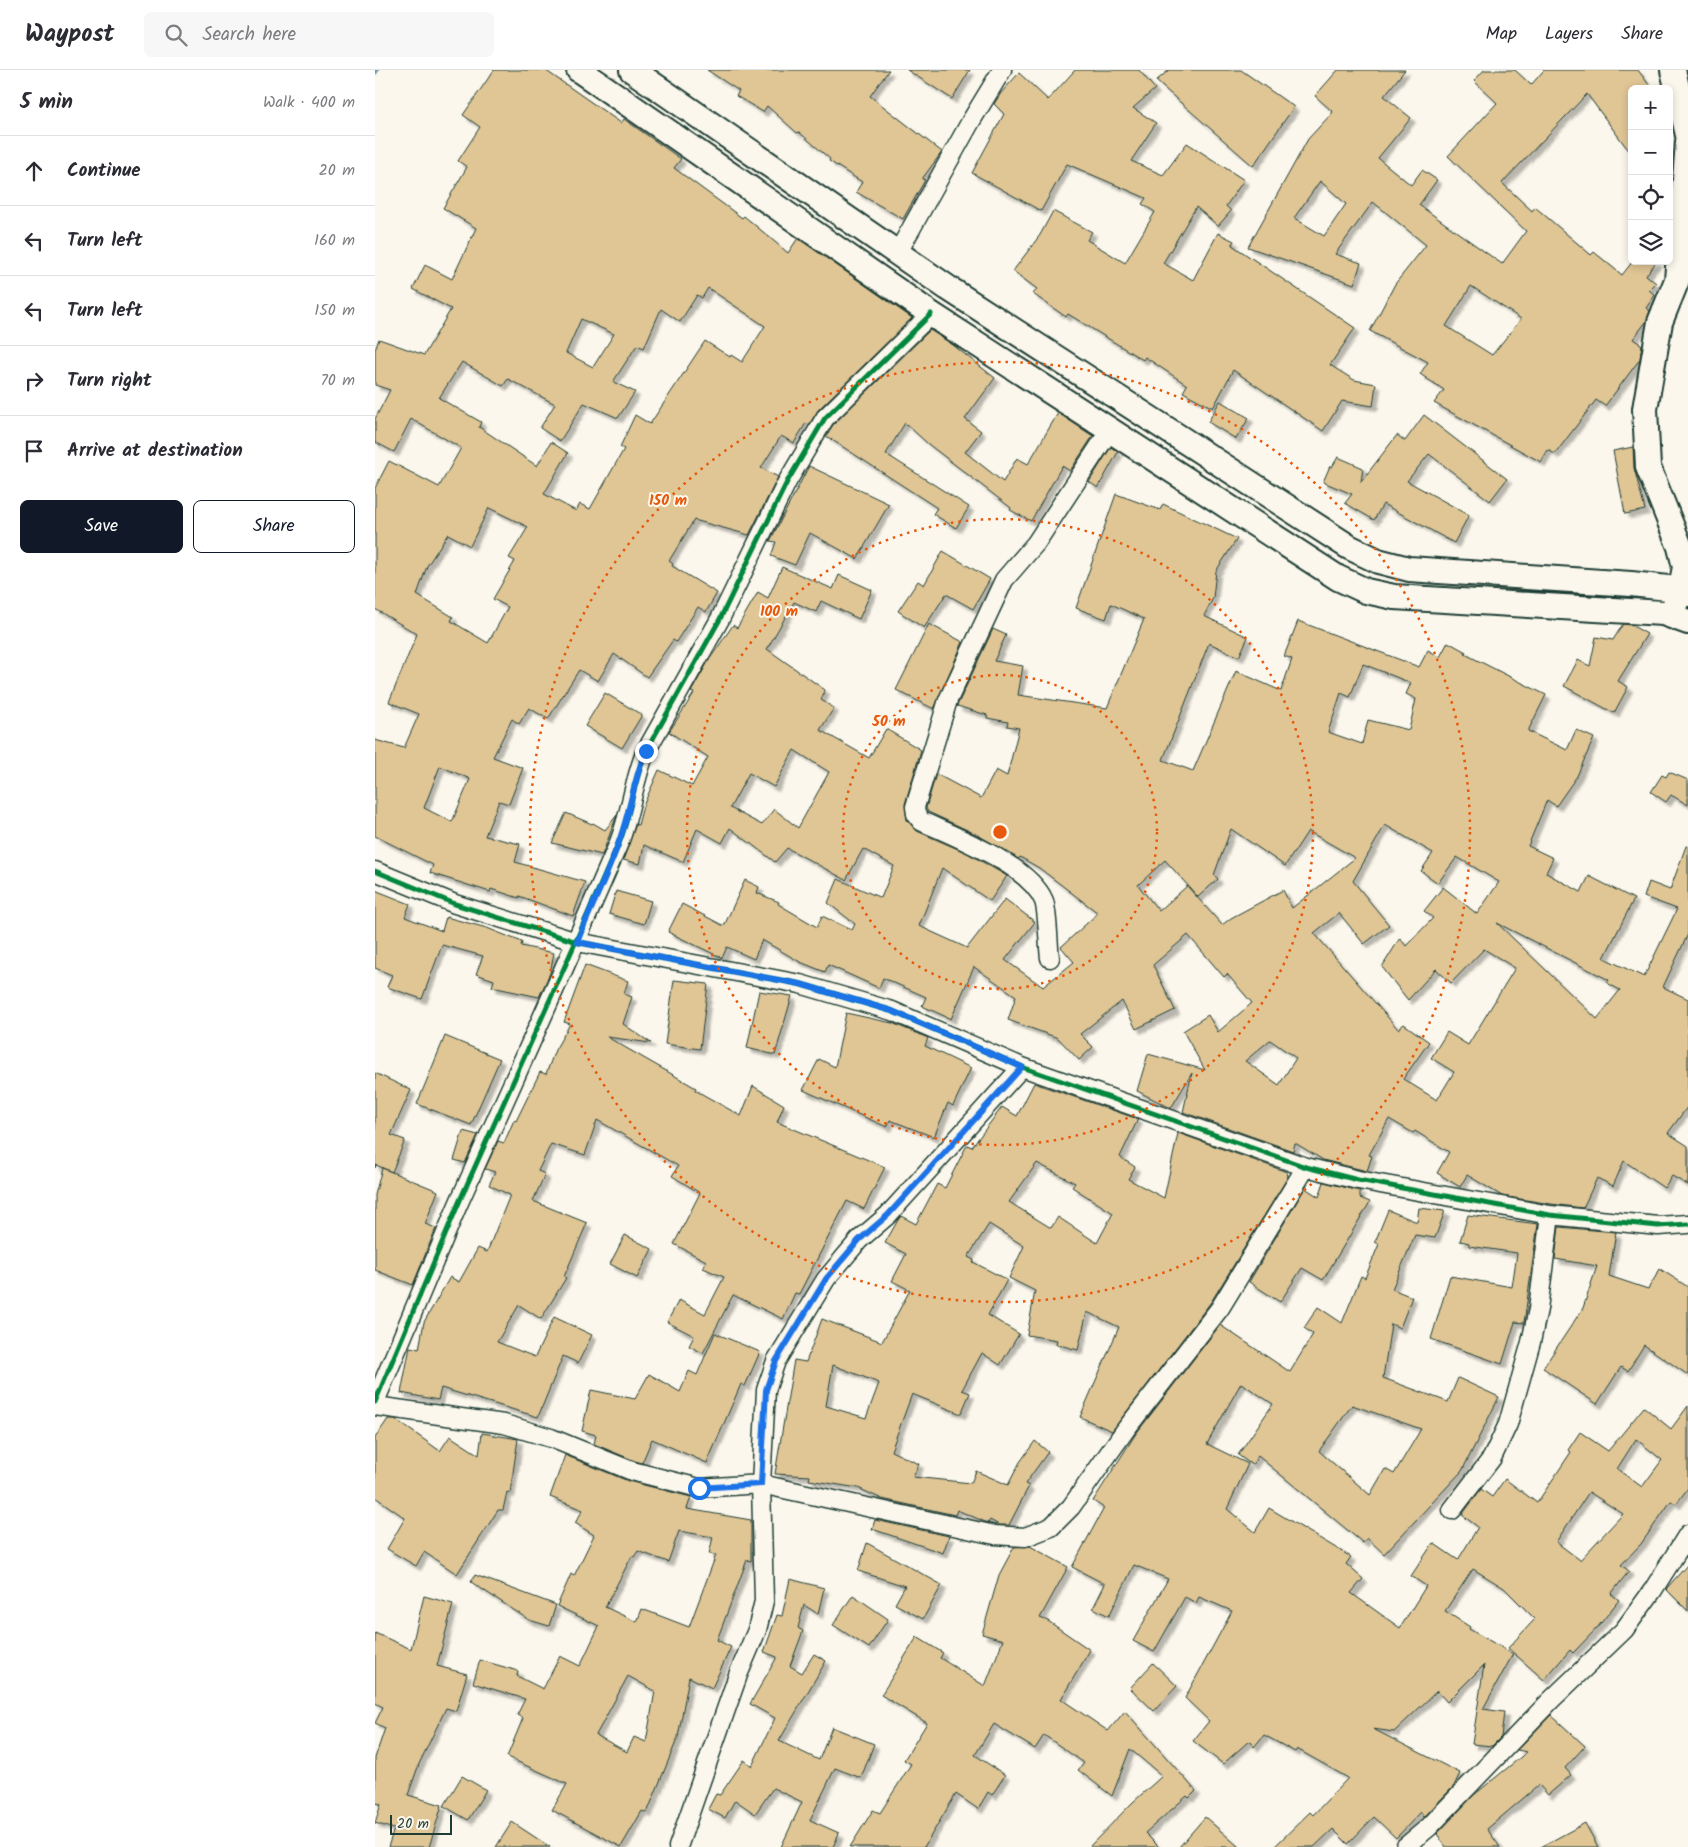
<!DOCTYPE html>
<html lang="en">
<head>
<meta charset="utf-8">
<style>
  body { margin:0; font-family:Kalam,sans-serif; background:#f7f7f7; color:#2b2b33 }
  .controls { position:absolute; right:15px; top:15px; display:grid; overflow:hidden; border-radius:8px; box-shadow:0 2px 8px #0003 }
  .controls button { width:45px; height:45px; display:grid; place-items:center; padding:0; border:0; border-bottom:1px solid #e1e1e2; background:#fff; color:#2b2b33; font:25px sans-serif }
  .scale { position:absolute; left:15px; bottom:12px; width:62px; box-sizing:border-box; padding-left:5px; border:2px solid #1f3d34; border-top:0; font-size:14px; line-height:18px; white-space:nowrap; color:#1f3d34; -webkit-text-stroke:4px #fbf7ec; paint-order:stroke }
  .stop { position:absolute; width:15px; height:15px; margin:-11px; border:4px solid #1a73e8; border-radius:50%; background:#fff }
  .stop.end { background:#1a73e8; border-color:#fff; box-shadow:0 1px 5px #0008 }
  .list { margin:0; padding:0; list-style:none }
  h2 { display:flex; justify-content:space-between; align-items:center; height:65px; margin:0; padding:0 20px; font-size:21px }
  h2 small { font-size:16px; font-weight:400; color:#7c7c81 }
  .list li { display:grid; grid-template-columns:32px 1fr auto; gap:15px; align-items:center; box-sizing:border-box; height:70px; padding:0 20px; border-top:1px solid #e1e1e2 }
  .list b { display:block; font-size:19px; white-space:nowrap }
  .list em { font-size:16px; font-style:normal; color:#7c7c81 }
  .actions { display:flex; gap:10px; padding:15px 20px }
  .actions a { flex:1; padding:11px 0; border:1px solid #111827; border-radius:8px; text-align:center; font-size:18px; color:#111827 }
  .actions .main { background:#111827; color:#fff }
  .icon { flex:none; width:28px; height:28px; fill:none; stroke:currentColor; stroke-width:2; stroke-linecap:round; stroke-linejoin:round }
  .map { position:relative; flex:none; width:1313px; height:1777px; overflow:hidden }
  header { display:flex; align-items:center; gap:30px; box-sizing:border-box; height:70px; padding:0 25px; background:#fff; border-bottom:1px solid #e1e1e2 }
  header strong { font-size:24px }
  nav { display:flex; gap:28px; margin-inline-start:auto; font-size:18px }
  .search { width:350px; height:45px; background:#f7f7f7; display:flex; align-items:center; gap:12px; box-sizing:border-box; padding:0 18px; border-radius:8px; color:#7c7c81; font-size:19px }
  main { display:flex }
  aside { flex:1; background:#fff }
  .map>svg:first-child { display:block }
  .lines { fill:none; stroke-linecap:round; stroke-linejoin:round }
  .stream { stroke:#7399a8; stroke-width:6 }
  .building { fill:#e0c595; stroke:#1f3d34; fill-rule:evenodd; filter:url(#shadow) }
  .minor-casing { stroke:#1f3d34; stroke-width:21 }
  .secondary-casing { stroke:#1f3d34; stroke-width:28 }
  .minor { stroke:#fbf7ec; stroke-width:18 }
  .secondary { stroke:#fbf7ec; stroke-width:24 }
  .cycleway-casing { stroke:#fbf7ec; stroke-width:8 }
  .cycleway { stroke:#00873e; stroke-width:5 }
  .route { stroke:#1a73e8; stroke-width:6 }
  .ring { fill:none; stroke:#e8590c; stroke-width:2.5; stroke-dasharray:2.5 5 }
  .centre { fill:#e8590c; stroke:#fbf7ec; stroke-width:2.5 }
  .ring-label { font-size:15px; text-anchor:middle; font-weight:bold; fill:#e8590c; stroke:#fbf7ec; stroke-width:4; stroke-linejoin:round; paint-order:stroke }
</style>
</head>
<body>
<header>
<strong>Waypost</strong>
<div class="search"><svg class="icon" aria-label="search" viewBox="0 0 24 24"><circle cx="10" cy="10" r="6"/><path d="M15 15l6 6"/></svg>Search here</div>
<nav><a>Map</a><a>Layers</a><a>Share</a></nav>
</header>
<main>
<aside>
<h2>5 min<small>Walk · 400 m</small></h2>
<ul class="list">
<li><svg class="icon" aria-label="ahead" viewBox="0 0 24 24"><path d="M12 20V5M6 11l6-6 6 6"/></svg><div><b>Continue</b></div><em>20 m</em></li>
<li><svg class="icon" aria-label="left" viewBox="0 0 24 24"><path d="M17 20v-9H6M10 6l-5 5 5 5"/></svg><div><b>Turn left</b></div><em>160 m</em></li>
<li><svg class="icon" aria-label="left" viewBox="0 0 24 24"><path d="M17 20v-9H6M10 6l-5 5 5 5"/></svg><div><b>Turn left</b></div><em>150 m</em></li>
<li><svg class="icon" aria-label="right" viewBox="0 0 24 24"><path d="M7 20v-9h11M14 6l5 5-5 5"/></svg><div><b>Turn right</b></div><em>70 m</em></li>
<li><svg class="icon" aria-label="arrive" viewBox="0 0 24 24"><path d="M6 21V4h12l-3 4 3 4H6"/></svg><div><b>Arrive at destination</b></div></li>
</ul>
<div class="actions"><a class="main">Save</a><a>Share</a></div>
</aside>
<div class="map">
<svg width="1313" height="1777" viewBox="0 0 1313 1777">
  <defs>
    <filter id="shadow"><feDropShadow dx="4.5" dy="4.5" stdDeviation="1" flood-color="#0004"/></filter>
  </defs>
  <rect width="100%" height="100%" fill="#fbf7ec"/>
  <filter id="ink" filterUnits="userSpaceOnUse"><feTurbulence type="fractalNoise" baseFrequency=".02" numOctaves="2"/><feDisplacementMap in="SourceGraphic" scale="10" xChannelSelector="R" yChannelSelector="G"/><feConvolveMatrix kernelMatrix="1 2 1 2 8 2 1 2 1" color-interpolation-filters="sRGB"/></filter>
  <g filter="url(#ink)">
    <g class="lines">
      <path class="stream" d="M0,2L1,0"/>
    </g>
    <path class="building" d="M119,0H170L246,53L249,49L306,89L299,98L367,148L369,146L413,183L423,168L537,248L443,340L434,355L431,353L419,373L406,366L386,398L403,407L374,465L319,450L294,491L298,494L297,496L342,523L331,542L323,537L301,572L298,570L272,607L239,584L223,611L204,600L173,649L154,638L144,654L137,649L118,687L148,698L134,734L124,731L110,766L145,774L140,792L210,812L198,846L144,826V828L116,819L115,822L55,803L58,795L0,766V670L29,678L44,644L14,632L42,564L0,539V418L14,391L64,417L86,378L36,349L19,382L0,372V349L15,320L0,315V280L4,269L49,285L76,239L38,219L50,195L77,209L101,158L68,138L92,97L83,91L105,57L88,45ZM333,218L390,256L367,292L356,285L355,287L330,271L275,354L260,345L245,377L249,379L215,439L205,434L201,441L169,424L193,383L176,372L162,396L104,357L106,352L64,328L87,292L128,316L133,309L180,334L165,358L185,371L209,333L243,348L260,322L238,312L262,275L269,278L286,239L305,252L322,225L327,228ZM206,249L239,264L218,297L191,283ZM114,438L153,457L134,488L140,491L118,529L133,537L113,573L76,551L78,547L42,525L52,496L73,464L95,476ZM65,696L95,709L77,752L49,738Z
      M332,0H514L495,26L567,82L547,109L550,110L528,149L481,122L487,112L454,91L455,89L424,62L422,63L392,36L388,42L361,26L364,21Z
      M532,0H595L577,29Z
      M700,0H764L780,19L758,38L781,53L756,91L788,105L812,73L869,110L851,136L856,141L843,156L821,137L788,193L818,210L843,163L859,171L857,175L980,258L955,295L979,310L1001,314L998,336L967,331L948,361L858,300L838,338L808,322L812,315L770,287L768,290L693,244L691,247L658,224L662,219L638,201L665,165L678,141L717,162L712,170L750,193L780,142L767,134L771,128L692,94L666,141L597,103L629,44L619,34L626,23L644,3L673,30Z
      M794,0H866L919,37L878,96L781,11Z
      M963,0H1030L1009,26L1036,48L1003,88L1036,115L1047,100L1062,110L1044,135L1127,194L1151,161L1073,86L1122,33L1099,11L1109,0H1140L1156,15L1169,0H1263L1277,19H1257V85L1212,24L1127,113L1157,141L1160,137L1216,185L1219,182L1247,205L1258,191H1282L1271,205L1281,213L1274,220L1280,225L1271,238L1275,241L1271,252L1258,269L1267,275L1265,289L1230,336L1221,330L1180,384L1173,380L1166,392L1059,333L1069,320L1045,304L1053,292L995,261L1020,214L1051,175L998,132L960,184L986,193L979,214L873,177L933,69L958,42L940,26ZM945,111L971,134L949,166L919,148ZM1096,216L1146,249L1117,285L1071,256Z
      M555,260L578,275L620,308L590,349L606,361L590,382L628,412L642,388L653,394L683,343L718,366L695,401L687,396L656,451L635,440L636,438L553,374L530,353L511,384L594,437L581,458L558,444L562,438L451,366L458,355Z
      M845,331L874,348L861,369L833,352Z
      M1049,345L1132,409L1115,431L1054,384L1032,411L1094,445L1079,473L1008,434L999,450L970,433L977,424L948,412L955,396L957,397L963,387L988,398L986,412L1022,365L1030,371Z
      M736,377L743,382L723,418L714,412Z
      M1258,377L1259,398L1270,440L1250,444L1238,381Z
      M434,396L514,434L482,489L435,463L420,495L396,486L401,472L395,471Z
      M741,424L785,440L788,434L862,469L841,501L838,528L829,546L873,567L864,587L834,573L788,690L818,701L861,601L906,621L917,589L909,586L923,551L1044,597L1053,580L1065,587L1073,572L1091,582L1090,584L1171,625L1153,661L1192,680L1201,660L1219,668L1202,706L1181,736L1172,730L1153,776L1178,788L1171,803L1206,822L1214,806L1259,829L1229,888L1269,907L1302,839L1269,827L1274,812L1295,820L1311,776H1313V864L1288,917L1313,929V1036L1293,1063L1313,1076V1115L1297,1106L1289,1118L1249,1091L1238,1116L1222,1108L1208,1138L1176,1134L1127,1126L1092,1105L1085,1117L1062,1103L1074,1082L1040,1061L1038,1063L1014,1049L994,1085L997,1086L992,1101L948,1090L920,1073L918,1081L808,1042L817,1003L796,1038L762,1021L773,984L830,1000L808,961L833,945L843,962L877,933L852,904L849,907L813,865L778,895L800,940L761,959L747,931L705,964L718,977L704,990L683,968L633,950L641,926L599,897L576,949L547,936L551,927L508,908L504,918L453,895L450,902L425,892L387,870L379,889L352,877L347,888L293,862L307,834L349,856L370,810L384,817L382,823L404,832L403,834L442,857L447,846L477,860L480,854L453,833L463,809L506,828L519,796L488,779L471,810L412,778L400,792L355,758L347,773L322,759L308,792L269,775L265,794L248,790L261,754L263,755L268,736L284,700L317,716L333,687L294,662L319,623L316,622L334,590L358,555L362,558L383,522L393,528L407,497L458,519L464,505L497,520L484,549L446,531L441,542L419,532L392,579L450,620L446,630L459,638L445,660L494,688L511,659L546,680L530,734L532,750L542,761L592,783L632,806L615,831L567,798L544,856L592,878L630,829L660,852L630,890L668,917L699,892L686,877L723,843L664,798L645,787L643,789L601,764L553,742L551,738L561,704L606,728L621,700L632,706L644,658L632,656L633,652L612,648V645L582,636L618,559L631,565L619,591L648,596L643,625L732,638L769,549L736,534L731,549L701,538ZM988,594L1036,613L1031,624L1041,629L1034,660L993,650L987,674L953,662L966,623L975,627ZM419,680L454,702L423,758L399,739L387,755L355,738L374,703L399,717ZM1010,755L1058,783L1046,801L1063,813L1082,787L1124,812L1102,844L1068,817L1049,841L1058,848L1031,876L1025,868L1007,897L1033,930L1061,899L1076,913L1109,879L1140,898L1093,975L1072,962L1056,988L1079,1002L1062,1030L1028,1009L1054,972L1029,954L1023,959L939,863L964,843L989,874L1014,855L978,811ZM856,759L910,796L933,761L980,788L917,838L908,820L856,848L847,855L812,816L784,841L763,815L790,790L823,827L843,809L839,805ZM1122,853L1234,910L1232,913L1245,920L1222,949ZM895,970L921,988L904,1015L870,991Z
      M568,481L615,509L598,539L571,524L549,558L523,541L543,511L549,515Z
      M554,554L588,572L559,639L521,620Z
      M1248,554L1256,555L1272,564L1243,611L1253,617L1239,643L1189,616L1203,590L1215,596L1221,567L1238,570Z
      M230,623L267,645L247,678L210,656Z
      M1294,702L1313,710V735L1296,725L1291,732L1276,722L1287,705L1291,707Z
      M191,743L217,754L218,753L230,760L242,745L227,785L177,773Z
      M0,820L35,834L30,847L67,861L71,847L112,858L147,872L146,876L179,883L175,903L164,927L117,917L119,910L101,904L108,886L67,875L47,929L12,917L17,905L0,898Z
      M241,821L276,831L269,854L234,844Z
      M210,895L253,911L249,924L257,927L248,954L276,973L232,967L321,1018L320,1020L366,1046L378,1016L409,1035L402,1052L510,1097L489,1139L472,1131L424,1224L420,1223L408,1249L358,1225L328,1283L314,1276L319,1266L292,1252L304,1230L330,1244L349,1207L328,1198L331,1191L299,1174L325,1123L297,1106L303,1096L222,1050L210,1085L176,1074L163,1101L170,1104L158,1131L212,1153L189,1207L191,1208L166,1249L144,1235L122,1272L160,1287L179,1247L217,1265L203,1293L188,1286L163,1347L66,1318L63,1330L26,1323L35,1277L44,1279L49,1252L75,1207L84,1212L103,1178L112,1182L135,1125L114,1115L120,1102L110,1099L123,1071L129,1073L139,1050L141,1051L165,1002L171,1004L180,980L195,954L189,952Z
      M299,910L333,914L325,979L290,974Z
      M384,921L417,926L400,985L372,978Z
      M471,943L517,953L553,968L550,976L596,998L578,1036L573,1033L559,1067L515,1050L512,1057L428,1020L444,989L460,997Z
      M70,966L125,989L96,1055L42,1034Z
      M0,1003L36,1020L16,1065L30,1070L17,1102L1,1095L0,1098Z
      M659,1013L763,1049L745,1087L760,1097L753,1109L789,1128L803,1063L912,1102L913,1107L836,1232L737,1361L705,1347L744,1257L712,1242L703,1280L681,1274L682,1270L652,1265L660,1221L634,1208L649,1176L614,1154L593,1187L599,1190L598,1192L632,1210L613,1245L644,1264L625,1295L607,1283L587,1320L595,1323L586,1344L537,1324L516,1381L544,1394L538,1407L596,1413L601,1401L633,1415L645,1392L660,1371L673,1382L650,1414L654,1416L634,1455H624L615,1450L613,1453L608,1451L582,1440L580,1445L507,1429L483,1418L434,1410L435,1406L400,1404L419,1290L431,1292L447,1249L507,1272L535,1220L517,1211L531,1184L510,1173L523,1150L526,1146L541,1154L562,1114L570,1118L592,1075L597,1077L627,1037L642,1046ZM662,1093L700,1113L697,1117L738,1143L722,1173L683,1147L676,1158L634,1132ZM458,1295L504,1313L491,1348L451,1336Z
      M88,1061L103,1065L90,1093L79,1090Z
      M7,1098L63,1121L50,1154L61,1158L38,1215L0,1200V1125Z
      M949,1112L985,1121V1128L995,1132L948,1210L927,1198L905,1232L874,1212L930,1118L944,1127Z
      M1044,1138L1070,1141L1060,1168L1040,1165L1017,1219L1037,1227L1025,1258L1016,1254L1008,1308L1073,1332L1083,1308L1124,1327L1087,1401L1009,1484L992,1468L988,1473L883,1386L877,1395L863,1385L898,1334L866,1313L832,1374L873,1394L852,1439L880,1462L894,1438L976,1487L971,1494L988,1509L976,1523L1025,1558L1051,1516L1036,1506L1058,1473L1083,1490L1103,1457L1087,1445L1106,1419L1117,1427L1130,1409L1162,1433L1196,1382L1193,1380L1205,1362L1233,1381L1269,1337L1296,1359L1313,1336V1418L1301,1434L1296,1431L1266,1474L1246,1495L1254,1501L1236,1524L1244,1530L1222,1558L1198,1583L1195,1580L1169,1610L1133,1578L1160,1549L1129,1518L1098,1499L1070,1541L1095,1557L1094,1559L1138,1584L1108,1639L1129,1642L1126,1667L1117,1676L1097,1674L1109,1595L1072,1632L1062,1621L1019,1662L998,1659L1085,1703L1079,1716L1049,1747L1046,1742L1021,1768L999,1747L973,1774L958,1759L939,1777H899L935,1742L938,1745L973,1708L922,1679L920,1682L889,1665L879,1677L874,1671L848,1694L818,1671L834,1651L810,1628L857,1541L824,1527L821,1533L810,1527L779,1582L758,1571L793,1509L759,1495L734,1546L718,1538L730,1514L697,1497L729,1438L718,1431L760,1365L845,1255L915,1302L938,1264L929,1258L943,1237L967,1253L986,1206L990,1208L1004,1174L1000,1172L1013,1140L1042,1152ZM977,1335L1046,1359L1019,1404L1010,1399L995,1425L944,1381ZM1261,1369L1287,1390L1267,1417L1242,1399ZM1214,1422L1248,1444L1205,1490L1181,1472Z
      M1093,1145L1163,1154L1149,1253L1140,1252L1127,1294L1056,1269L1075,1206L1137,1217L1142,1183L1094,1176V1173L1085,1171Z
      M1184,1157L1241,1162L1234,1206L1273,1219L1285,1199L1313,1217V1305L1269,1275L1253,1301L1246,1297L1222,1334L1168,1298L1208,1238L1222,1196L1180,1189Z
      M250,1165L277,1179L262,1208L235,1194Z
      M340,1263L385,1282L370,1316L366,1314L332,1393L277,1369L267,1393L260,1391L219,1374L221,1365L207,1361L216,1320L260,1329L274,1304L305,1322L314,1301L322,1305Z
      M13,1349H20L65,1381L75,1366L104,1385L107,1363L143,1369L135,1423L132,1422L128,1440H123L82,1504L49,1482L41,1496L12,1479L30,1448L0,1427V1368Z
      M190,1385L253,1411L316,1427L312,1439L376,1450V1491L372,1490L342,1570L356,1577L337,1618L314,1607L303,1667L272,1743L267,1741L246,1777L177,1740L192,1714L132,1687L148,1648L142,1645L150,1629L98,1613L105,1590L143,1601L142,1606L168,1619L185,1586L205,1596L224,1556L182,1536L196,1504L199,1506L219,1465L200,1453L208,1440L175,1427ZM304,1461L338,1467L334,1484L341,1485L314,1557L267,1539L262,1552L230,1537L257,1486L259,1487L263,1481L293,1492ZM253,1606L280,1621L271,1672L259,1667L252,1682L221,1665Z
      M500,1450L574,1466L568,1483L497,1459Z
      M492,1473L567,1515L548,1549L520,1534L530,1516L483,1501Z
      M655,1476L693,1497L665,1548L673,1551L715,1580L686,1629L733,1661L750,1641L821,1721L814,1728L812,1726L770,1763L784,1777H714L757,1733L787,1706L755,1679L737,1726L703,1700L709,1693L669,1665L660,1679L619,1654L600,1685L630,1705L617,1725L613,1722L603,1739L581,1724L549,1777H475L498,1740L505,1743L536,1694L529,1690L552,1653L506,1625L542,1567L568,1583L565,1588L610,1616L628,1570L607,1564L624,1505L639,1477Z
      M1313,1494V1541L1291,1519Z
      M100,1505L181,1535L174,1556L154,1550L96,1512Z
      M415,1509L449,1518L443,1544L429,1535L423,1558L428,1561L415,1596L427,1603L439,1584L451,1591L404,1671L444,1690L457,1657L499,1674L486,1708L460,1698L435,1750L464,1763L458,1777H406L427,1732L398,1718L380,1744L360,1730L350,1748L333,1739L341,1724L345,1725L369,1690L377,1696L400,1648L375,1634L402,1587L389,1582L402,1545L407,1546Z
      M478,1525L513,1549L494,1578L458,1555Z
      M49,1526L78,1534L62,1596L92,1604L81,1641L71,1638L44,1694L33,1725L67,1735L54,1777H13L19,1759L0,1753L6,1734L0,1733V1688L10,1658L0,1653L8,1637L0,1633V1563L36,1579Z
      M778,1593L802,1616L779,1641L755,1618Z
      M1176,1645L1210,1676L1190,1698L1196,1705L1173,1725L1164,1715L1112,1759L1125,1777H1071L1062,1764L1099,1725L1152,1682L1142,1680Z
      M87,1706L111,1720L93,1750L69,1736Z
      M830,1747L864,1777H804Z
      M137,1752L175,1777H121Z
      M1210,1753L1223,1777H1166Z"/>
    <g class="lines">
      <g class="minor-casing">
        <path id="minor" d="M522,184L596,51L627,0
          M0,801L80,834L202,872L425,914L517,941L647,997L931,1097L983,1110L1175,1145L1283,1156L1313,1154
          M675,888C673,874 673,843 669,831C654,795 581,767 546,751L541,744L540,737L573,630L629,510L661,473L735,360
          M0,1332C28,1267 54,1202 82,1137C136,1016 191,896 243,775C256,744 258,711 271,681L345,549L412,412L450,348L556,244
          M0,1336L129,1354L176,1368L257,1401L324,1418L386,1414L620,1465L650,1467L676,1457L696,1437L751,1359L845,1238L931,1097
          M1077,1440L1117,1388L1133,1354L1156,1272L1163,1239L1175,1145
          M303,1777L363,1605L382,1560L389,1531L386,1414L391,1320L401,1291L451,1209L484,1170L513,1145L647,997
          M1030,1777L1054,1757L1176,1630L1249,1560L1278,1520L1313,1464"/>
      </g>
      <g class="secondary-casing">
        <path id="secondary" d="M204,0L556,244L963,508L991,521L1019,527L1288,543L1313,552
          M257,0L573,218L974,477L1003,491L1034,499L1256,514L1293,518L1313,524
          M1298,0L1313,65
          M1299,537L1305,522L1310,497L1305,477L1273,397L1270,339L1285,252L1302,210L1313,72"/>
      </g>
      <use href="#minor" class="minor"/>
      <use href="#secondary" class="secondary"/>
      <g class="cycleway-casing">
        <path id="cycleway" d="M0,801L80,834L202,872L425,914L517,941L647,997L931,1097L983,1110L1175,1145L1283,1156L1313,1154
          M0,1332C28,1267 54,1202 82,1137C136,1016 191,896 243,775C256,744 258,711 271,681L345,549L412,412L450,348L556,244"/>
      </g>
      <use href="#cycleway" class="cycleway"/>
    </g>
  </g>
  <g class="lines" filter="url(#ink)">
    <path class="route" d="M271,681C259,708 256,737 246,766C234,802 216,837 202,872L425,914L517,941L647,997L513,1145L484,1170L451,1209L401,1291L391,1320L386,1414L324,1418"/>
  </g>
  <g class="ring">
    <circle cx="625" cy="762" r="157"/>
    <circle cx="625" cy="762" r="313"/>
    <circle cx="625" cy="762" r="470"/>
  </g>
  <circle cx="625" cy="762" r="8" class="centre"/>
  <g class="ring-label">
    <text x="293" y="435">150 m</text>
    <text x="404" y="546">100 m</text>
    <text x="514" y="656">50 m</text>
  </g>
</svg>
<div class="controls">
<button>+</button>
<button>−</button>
<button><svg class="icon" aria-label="locate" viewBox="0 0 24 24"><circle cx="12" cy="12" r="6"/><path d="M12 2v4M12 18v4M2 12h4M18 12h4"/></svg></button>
<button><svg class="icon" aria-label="layers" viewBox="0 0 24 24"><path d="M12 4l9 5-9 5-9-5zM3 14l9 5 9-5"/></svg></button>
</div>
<div class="scale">20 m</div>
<div class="stop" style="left:324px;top:1418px"></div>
<div class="stop end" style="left:271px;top:681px"></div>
</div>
</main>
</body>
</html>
